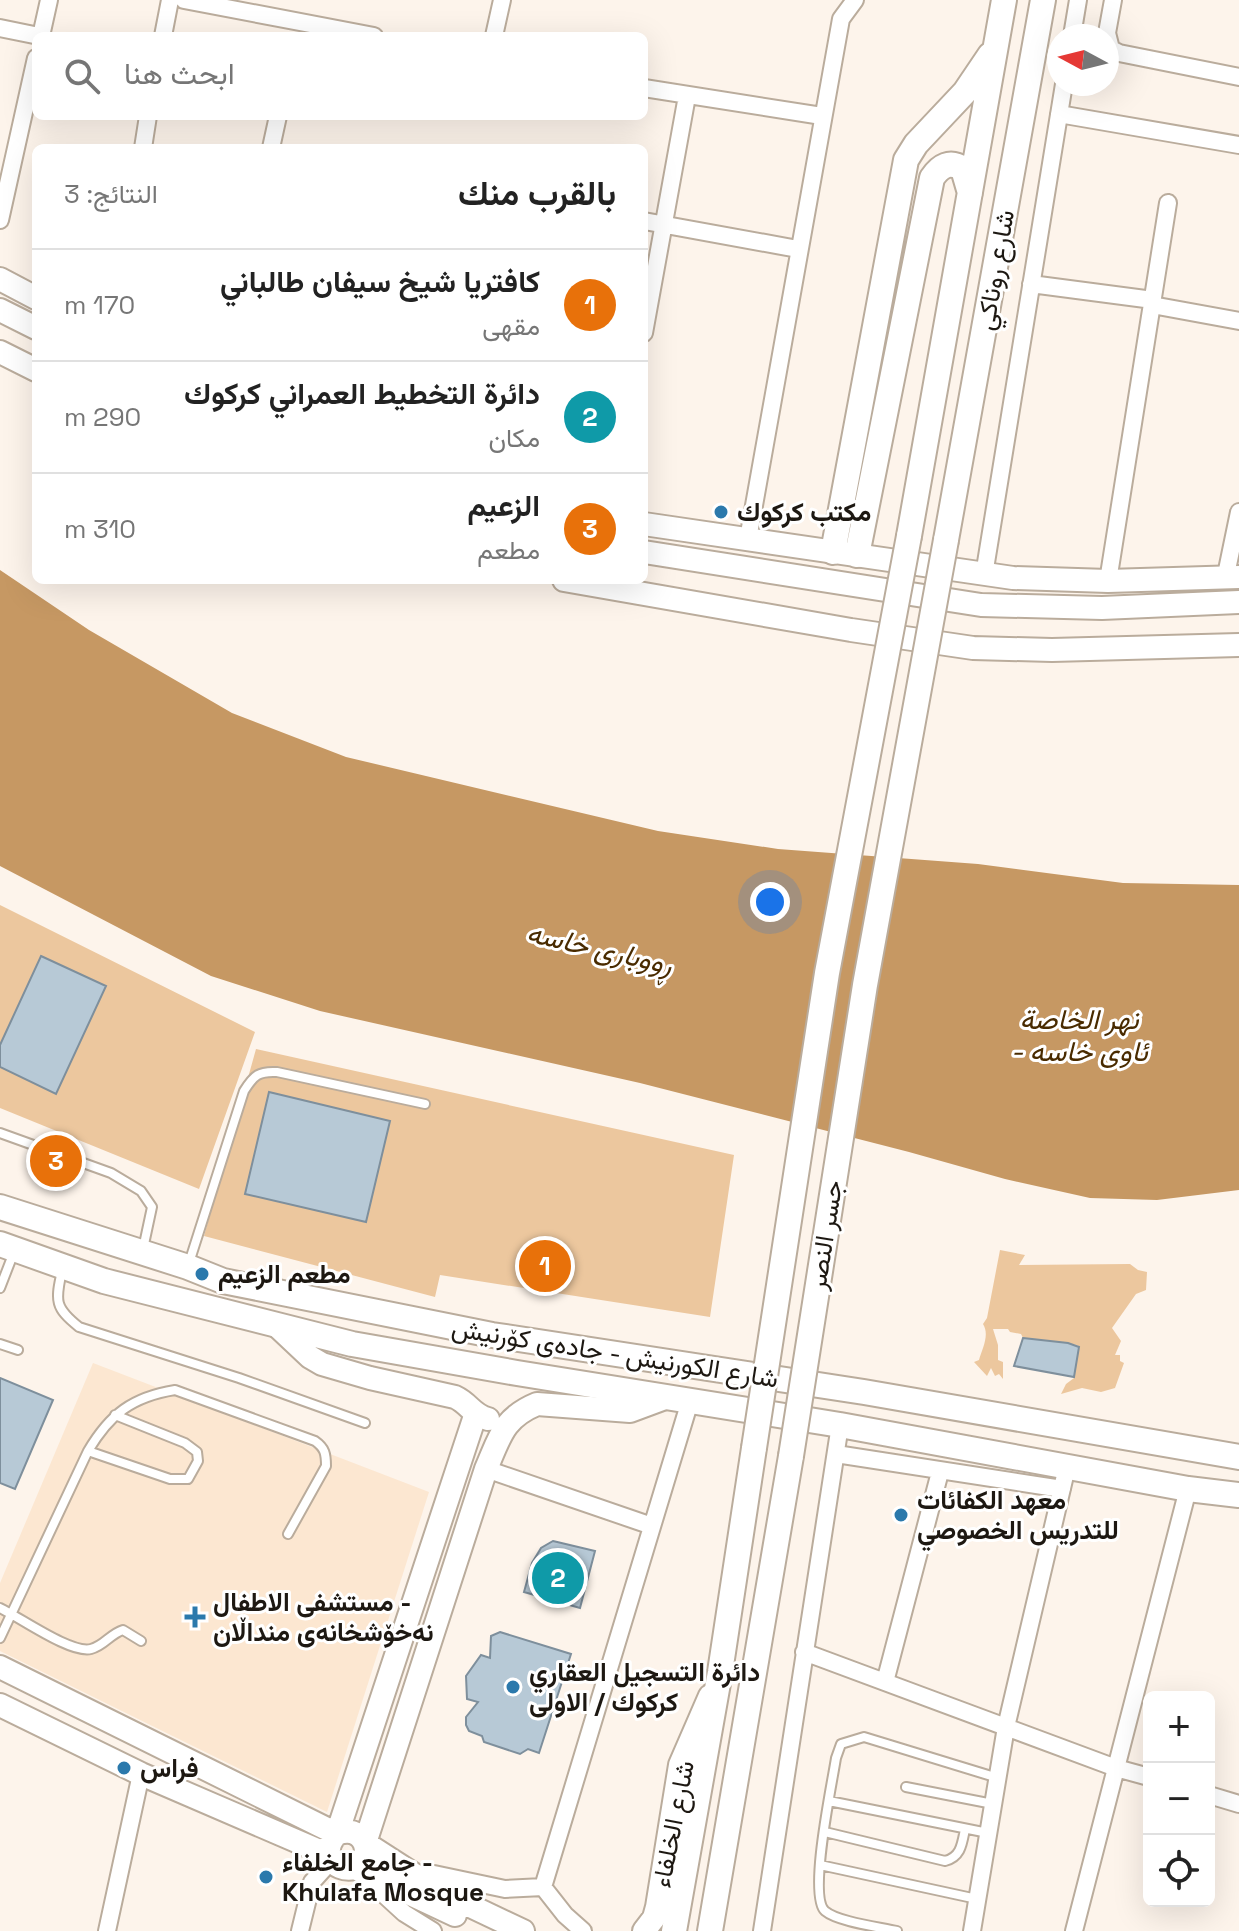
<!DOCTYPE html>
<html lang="ar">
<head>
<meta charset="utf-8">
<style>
  body { margin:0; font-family:"Space Grotesk",Vazirmatn,sans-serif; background:#f6f6f6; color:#222; direction:rtl }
  .controls { position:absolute; right:24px; bottom:24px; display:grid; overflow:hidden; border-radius:12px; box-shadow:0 8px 32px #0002 }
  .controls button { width:72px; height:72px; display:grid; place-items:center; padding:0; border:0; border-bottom:2px solid #e0e0e0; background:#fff; color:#222; font:40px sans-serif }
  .compass { position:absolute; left:1047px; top:24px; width:72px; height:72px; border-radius:50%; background:#fff; box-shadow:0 8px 32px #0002; rotate:277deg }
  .you { position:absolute; left:770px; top:902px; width:28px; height:28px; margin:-20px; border:6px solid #fff; border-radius:50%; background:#1a73e8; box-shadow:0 0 0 12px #1a73e833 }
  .badge { display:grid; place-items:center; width:52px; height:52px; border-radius:50%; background:#2b79ac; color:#fff; font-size:26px; font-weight:700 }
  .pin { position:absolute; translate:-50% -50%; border:4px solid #fff; box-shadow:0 2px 8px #0006 }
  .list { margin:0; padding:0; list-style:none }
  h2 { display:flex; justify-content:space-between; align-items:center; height:104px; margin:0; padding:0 32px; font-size:34px }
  h2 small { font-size:26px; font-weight:400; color:#767676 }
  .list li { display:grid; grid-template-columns:52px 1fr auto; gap:24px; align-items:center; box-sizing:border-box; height:112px; padding:0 32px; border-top:2px solid #e0e0e0 }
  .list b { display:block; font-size:30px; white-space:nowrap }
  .list p { margin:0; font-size:26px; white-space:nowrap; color:#767676 }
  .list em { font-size:26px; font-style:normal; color:#767676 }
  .icon { flex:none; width:44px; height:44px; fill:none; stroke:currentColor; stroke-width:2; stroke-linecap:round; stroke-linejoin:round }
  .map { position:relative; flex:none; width:1239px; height:1931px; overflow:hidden; direction:ltr }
  .search { position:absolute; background:#fff; box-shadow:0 8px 32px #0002; left:32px; top:32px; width:616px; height:88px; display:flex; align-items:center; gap:20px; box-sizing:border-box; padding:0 28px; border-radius:12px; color:#767676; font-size:30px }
  .panel { position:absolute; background:#fff; box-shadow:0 8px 32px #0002; left:32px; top:144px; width:616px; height:440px; border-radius:12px; direction:rtl }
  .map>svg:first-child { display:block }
  .built { fill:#fce7d1 }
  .green { fill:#ecc79e }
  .water { fill:#c69863 }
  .building { fill:#b7c9d6; stroke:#7e8f9c; stroke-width:2 }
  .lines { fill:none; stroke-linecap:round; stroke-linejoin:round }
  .lane-casing { stroke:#baac9c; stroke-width:12 }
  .street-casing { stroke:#baac9c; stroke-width:20 }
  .secondary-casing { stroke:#baac9c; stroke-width:26 }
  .primary-casing { stroke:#baac9c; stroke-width:28 }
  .lane { stroke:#fff; stroke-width:8 }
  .street { stroke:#fff; stroke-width:16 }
  .secondary { stroke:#fff; stroke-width:22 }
  .primary { stroke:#fff; stroke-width:24 }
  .primary-bridge-casing { stroke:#baac9c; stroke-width:28; stroke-linecap:butt }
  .primary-bridge { stroke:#fff; stroke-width:24 }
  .poi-dot { fill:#2b79ac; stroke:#fff; stroke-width:3 }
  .labels { text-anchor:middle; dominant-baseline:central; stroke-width:6; stroke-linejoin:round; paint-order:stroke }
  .street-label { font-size:26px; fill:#1d1812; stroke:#fff }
  .poi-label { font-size:26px; font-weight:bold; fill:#1d1812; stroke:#fff; text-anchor:start }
  .water-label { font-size:28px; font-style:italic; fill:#492b00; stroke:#fff }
</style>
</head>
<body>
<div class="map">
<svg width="1239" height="1931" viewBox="0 0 1239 1931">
  <rect width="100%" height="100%" fill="#fdf4eb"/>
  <path class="built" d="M93,1363L429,1492L327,1812L0,1651V1583Z"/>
  <path class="green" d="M0,905L255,1032L199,1189L0,1108Z
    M256,1049L734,1155L710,1317L440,1275L435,1297L204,1236Z
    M1000,1250L1025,1255L1019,1265L1130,1264L1138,1270L1147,1272L1146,1290L1136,1294L1112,1328L1121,1341L1115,1355H1120V1361L1124,1363L1115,1388L1101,1392L1082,1388L1061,1394L1066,1384L1074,1378L1079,1348L1077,1345L1023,1338L1021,1334L1010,1332L1008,1329H993L998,1345V1360L1003,1362V1379L999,1374L995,1376L991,1368L987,1376L974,1362L979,1360C982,1349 990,1335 983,1324L987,1318Z"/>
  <path class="water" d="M0,570L89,630L232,713L346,757L658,831L778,849L978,864L1123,883L1239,885V1190L1157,1200L1090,1198L1005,1179L909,1152L640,1083L320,1011L211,976L0,866Z"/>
  <path class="building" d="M41,956L106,986L56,1094L0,1067V1045Z
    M269,1092L390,1121L366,1222L245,1194Z
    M1023,1338L1068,1343L1079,1347L1074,1377L1014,1366Z
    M0,1378L53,1400L15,1489L0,1483Z
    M553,1541L595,1551L580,1608L524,1592L532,1563L541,1548Z
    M500,1632L571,1654L539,1753L528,1749L520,1754L484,1742L482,1736L469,1731L466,1725V1717L478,1702L467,1699L466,1676L481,1655L490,1658L491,1636Z"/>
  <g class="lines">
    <g class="lane-casing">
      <path id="lane" d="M0,1133L111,1173L141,1191L152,1207L143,1249
        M188,1266L244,1091C254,1075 259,1071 277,1072L425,1104
        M62,1271C55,1301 55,1308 79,1327L239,1378L365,1423
        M0,1288L14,1252
        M0,1344L18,1350
        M88,1451L170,1479H188L198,1461L197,1452L185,1443L115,1415
        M0,1608C21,1618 71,1654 91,1649C104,1646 110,1634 123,1630L141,1641
        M0,1638L88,1451C110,1414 132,1397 175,1390L315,1441C325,1448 326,1454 326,1466L288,1534
        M906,1787L993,1804
        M829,1801L988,1833
        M825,1832L945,1861C961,1857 962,1844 965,1829
        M820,1865L977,1899
        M897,1931C880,1927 838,1922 825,1911C808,1896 832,1784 836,1758L841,1744L864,1737L998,1778"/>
    </g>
    <g class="street-casing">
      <path id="street" d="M184,0L374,36
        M1113,0L1107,33L1111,49L1119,53L1239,77
        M0,28L39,36
        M41,36L49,0
        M163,36L170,0
        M494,36L502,0
        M1072,36L1078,0
        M644,88L822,116
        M1059,114L1239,145
        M143,148L148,116
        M271,148L278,116
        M0,220L36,58
        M644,221L798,249
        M1031,284L1153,300
        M1152,305L1239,321
        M644,333L687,96
        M748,539L841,19L855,0
        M1227,570L1239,512
        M984,575L1064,84
        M1108,581L1168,203
        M836,1454L1062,1489
        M486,1469L652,1526
        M804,1652L1116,1768L1149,1777
        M885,1682L940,1472
        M1209,1795L1239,1804
        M415,1876L434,1874L505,1889L543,1887
        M368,1880L404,1913L433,1931
        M543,1887L690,1401
        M543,1887L565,1915L583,1931
        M107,1931L141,1774
        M300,1931L312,1882L331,1861
        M762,1931L840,1425
        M972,1931L1006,1727L1067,1467
        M1074,1931L1188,1489"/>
    </g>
    <g class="secondary-casing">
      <path id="secondary" d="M0,279L36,298
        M0,310L36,328
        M0,352L36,370
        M644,524L1013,578L1108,581L1239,577
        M644,552L981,605L1102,608L1239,602
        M564,580L851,630L973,648L1052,650L1239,645
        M276,1325L310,1357L322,1364L370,1378L455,1397C470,1404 472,1415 488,1419
        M0,1667L337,1834C353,1827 367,1837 366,1854L355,1868C332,1873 320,1850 337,1834L475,1416
        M0,1705L141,1774L329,1855
        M355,1868L455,1915
        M523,1931L441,1892L365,1843L486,1469C500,1437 503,1418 537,1404L630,1411L665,1398
        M644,1931L654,1918L657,1907L680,1765L710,1696"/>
    </g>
    <g class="primary-casing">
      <path id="primary" d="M909,536L1004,0
        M946,540L1043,0
        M833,552L906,160L916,144L965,92L990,55
        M857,555L932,178C940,166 950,160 963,169L970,193
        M0,1207L188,1267L223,1281L492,1335L864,1392L1239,1457
        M0,1244L104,1281L352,1344L517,1373L840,1425L1188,1489L1239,1495
        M674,1931L720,1672L754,1448
        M710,1931L791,1456"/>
    </g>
    <use href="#lane" class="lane"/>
    <use href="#street" class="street"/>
    <use href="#secondary" class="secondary"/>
    <use href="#primary" class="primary"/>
    <g class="primary-bridge-casing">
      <path id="primary-bridge" d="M754,1448L827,973L909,536
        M791,1456L865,985L946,540"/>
    </g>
    <use href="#primary-bridge" class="primary-bridge"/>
  </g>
  <g class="poi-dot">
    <circle cx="721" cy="512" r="8"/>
    <circle cx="202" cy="1274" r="8"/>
    <circle cx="901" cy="1515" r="8"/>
    <path d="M191 1605h8v8h8v8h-8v8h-8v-8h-8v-8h8z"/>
    <circle cx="513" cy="1687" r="8"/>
    <circle cx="124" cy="1768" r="8"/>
    <circle cx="266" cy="1877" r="8"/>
  </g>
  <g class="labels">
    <g class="street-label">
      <text transform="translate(995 270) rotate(-80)">شارع روناكي</text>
      <text transform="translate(825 1235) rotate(-81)">جسر النصر</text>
      <text transform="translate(615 1353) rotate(9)">شارع الكورنيش - جادەی کۆرنیش</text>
      <text transform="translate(673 1824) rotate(-79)">شارع الخلفاء</text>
    </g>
    <g class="poi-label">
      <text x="737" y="512">مكتب كركوك</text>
      <text x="218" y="1274">مطعم الزعيم</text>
      <text x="917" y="1500">معهد الكفائات<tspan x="917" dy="30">للتدريس الخصوصي</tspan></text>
      <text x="213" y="1602">مستشفى الاطفال -<tspan x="213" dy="30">نەخۆشخانەی منداڵان</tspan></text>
      <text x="529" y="1672">دائرة التسجيل العقاري<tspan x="529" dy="30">كركوك / الاولى</tspan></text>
      <text x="140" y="1768">فراس</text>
      <text x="282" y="1862">جامع الخلفاء -<tspan x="282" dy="30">Khulafa Mosque</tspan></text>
    </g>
    <g class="water-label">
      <text transform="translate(600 948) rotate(13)">ڕووباری خاسە</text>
      <text x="1079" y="1019">نهر الخاصة<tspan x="1079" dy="32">- ئاوی خاسە</tspan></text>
    </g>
  </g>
</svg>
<div class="controls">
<button>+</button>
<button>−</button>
<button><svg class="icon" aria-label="locate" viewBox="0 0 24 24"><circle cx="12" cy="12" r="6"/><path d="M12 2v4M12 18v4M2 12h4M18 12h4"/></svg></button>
</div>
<svg class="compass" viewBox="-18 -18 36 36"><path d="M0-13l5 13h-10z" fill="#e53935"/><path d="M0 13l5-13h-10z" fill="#767676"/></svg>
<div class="you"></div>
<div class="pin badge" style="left:545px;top:1266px;background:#e8710a">1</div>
<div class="pin badge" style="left:558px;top:1578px;background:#0f9aa8">2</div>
<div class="pin badge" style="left:56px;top:1161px;background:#e8710a">3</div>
<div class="search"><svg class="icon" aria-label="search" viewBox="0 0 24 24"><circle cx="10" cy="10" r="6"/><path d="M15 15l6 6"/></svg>ابحث هنا</div>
<section class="panel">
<h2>بالقرب منك<small>النتائج: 3</small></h2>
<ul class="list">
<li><span class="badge" style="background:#e8710a">1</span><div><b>كافتريا شيخ سيفان طالباني</b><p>مقهى</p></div><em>170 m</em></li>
<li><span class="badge" style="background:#0f9aa8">2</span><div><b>دائرة التخطيط العمراني كركوك</b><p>مكان</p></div><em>290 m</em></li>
<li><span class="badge" style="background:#e8710a">3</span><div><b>الزعيم</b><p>مطعم</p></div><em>310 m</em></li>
</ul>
</section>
</div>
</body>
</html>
